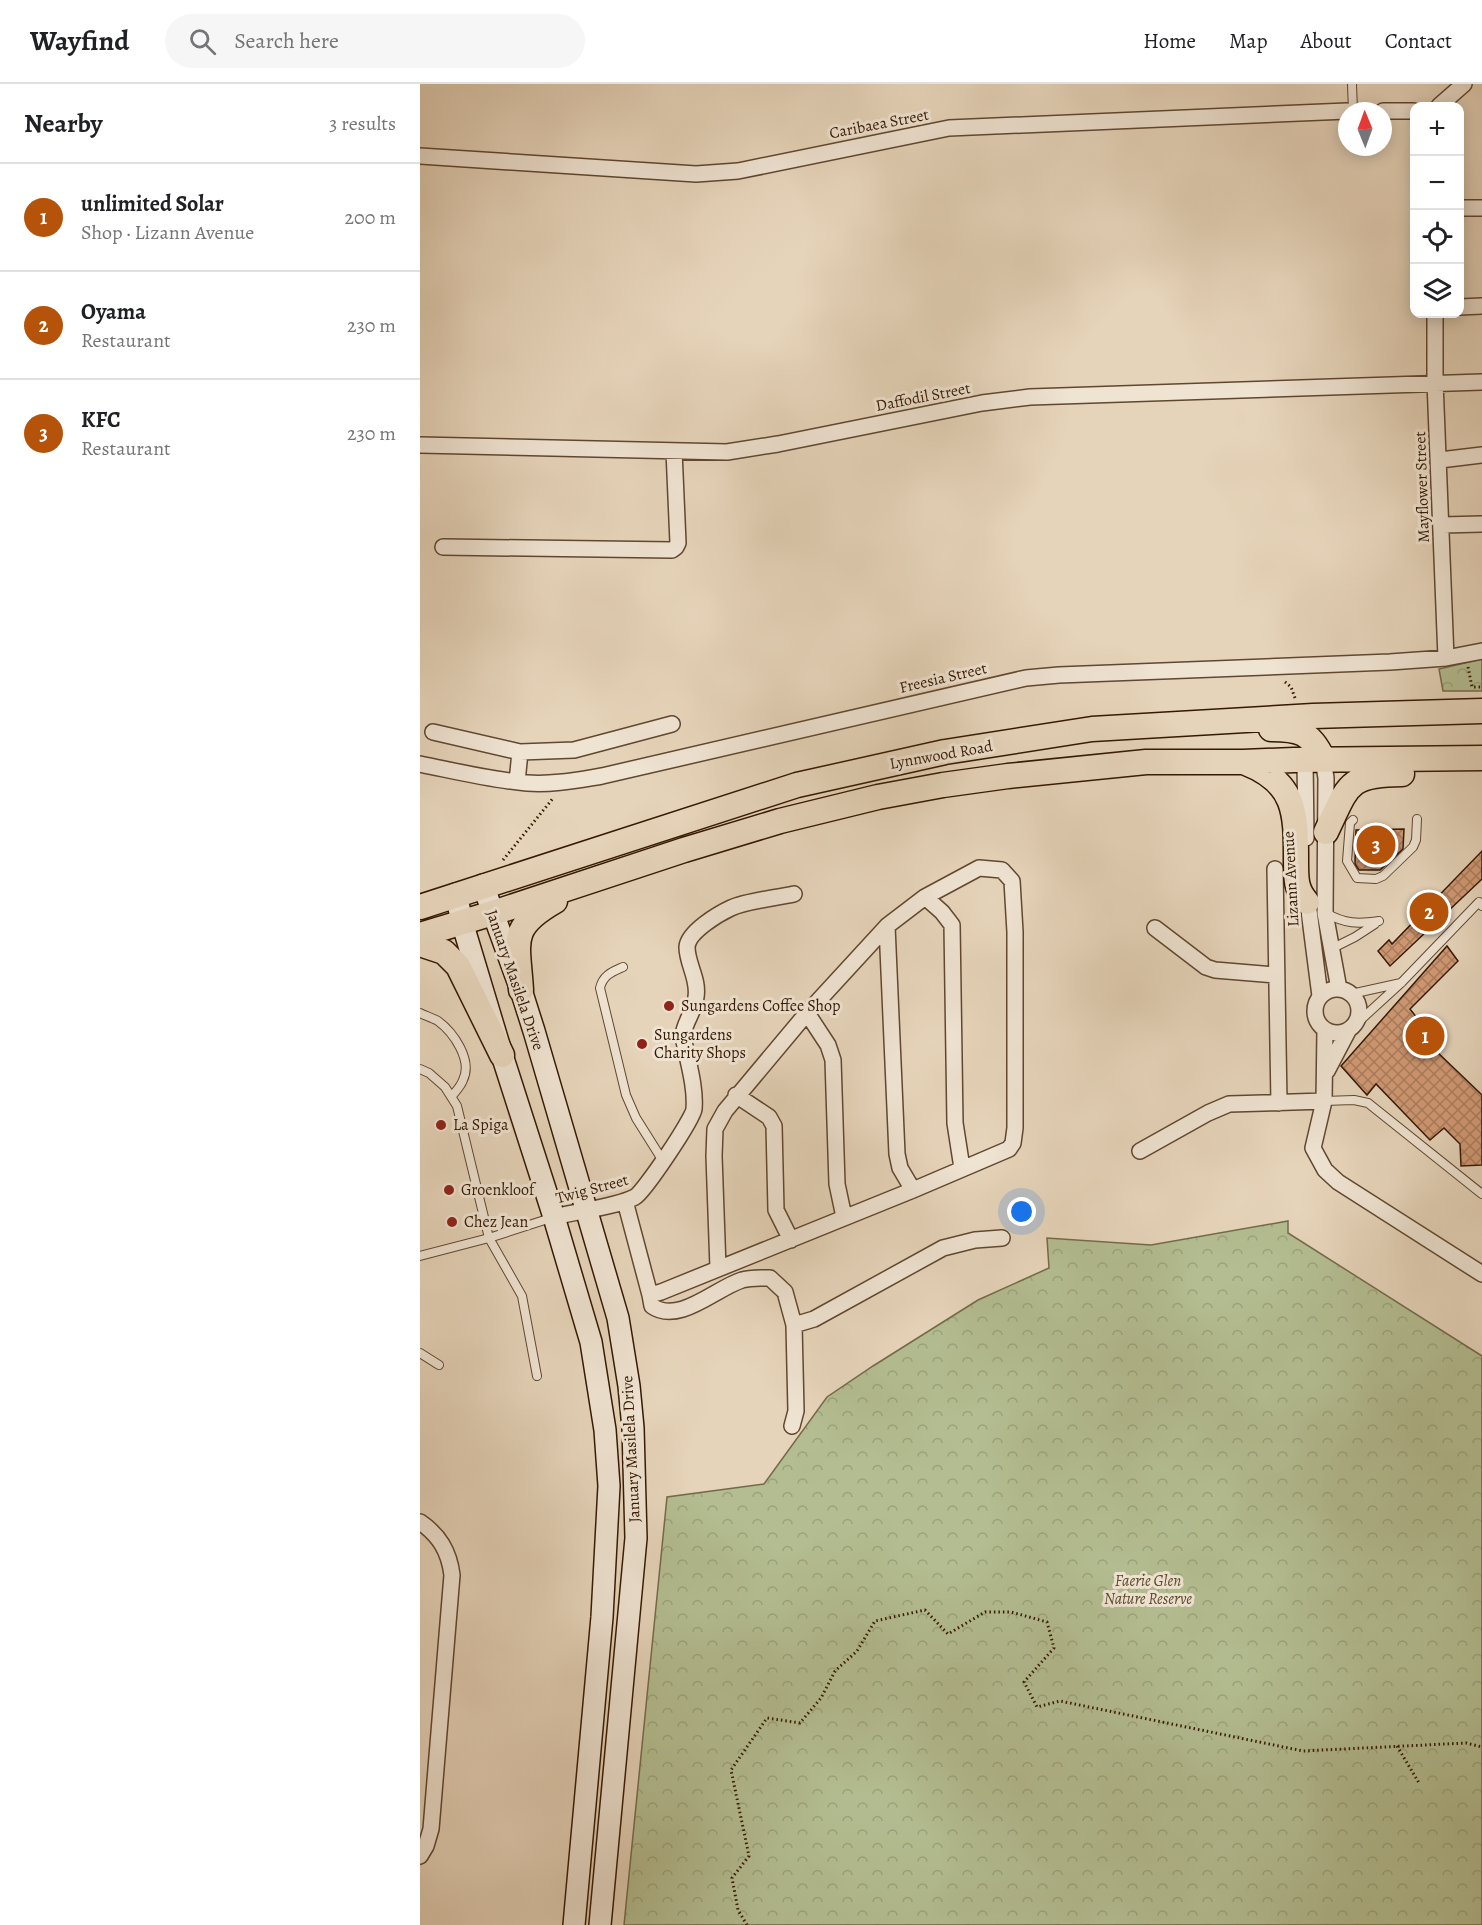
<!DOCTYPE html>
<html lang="en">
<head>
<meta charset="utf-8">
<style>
  body { margin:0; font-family:Alegreya,serif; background:#f6f6f6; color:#202124 }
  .controls { position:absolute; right:18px; top:18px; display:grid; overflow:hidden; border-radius:12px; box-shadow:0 3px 15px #0003 }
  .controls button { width:54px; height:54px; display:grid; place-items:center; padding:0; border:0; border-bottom:2px solid #e0e0e0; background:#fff; color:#202124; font:30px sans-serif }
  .compass { position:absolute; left:918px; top:18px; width:54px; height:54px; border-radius:50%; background:#fff; box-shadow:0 3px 15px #0003; rotate:359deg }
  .you { position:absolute; left:602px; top:1128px; width:21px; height:21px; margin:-15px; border:4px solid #fff; border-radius:50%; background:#1a73e8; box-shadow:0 0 0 9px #1a73e833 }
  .badge { display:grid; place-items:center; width:39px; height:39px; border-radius:50%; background:#b45309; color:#fff; font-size:20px; font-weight:700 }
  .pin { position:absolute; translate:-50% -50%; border:3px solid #fff; box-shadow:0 2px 6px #0006 }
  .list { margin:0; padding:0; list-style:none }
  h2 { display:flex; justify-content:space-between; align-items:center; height:78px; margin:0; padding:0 24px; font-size:26px }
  h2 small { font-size:20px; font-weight:400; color:#757577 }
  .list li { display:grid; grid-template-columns:39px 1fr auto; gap:18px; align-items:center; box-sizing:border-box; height:108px; padding:0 24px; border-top:2px solid #e0e0e0 }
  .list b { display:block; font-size:22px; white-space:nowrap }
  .list p { margin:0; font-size:20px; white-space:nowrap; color:#757577 }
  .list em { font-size:20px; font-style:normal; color:#757577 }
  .icon { flex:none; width:33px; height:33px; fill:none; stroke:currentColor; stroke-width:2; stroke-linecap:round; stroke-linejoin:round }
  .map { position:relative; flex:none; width:1062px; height:1841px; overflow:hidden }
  header { display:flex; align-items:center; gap:36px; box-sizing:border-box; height:84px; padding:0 30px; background:#fff; border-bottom:2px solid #e0e0e0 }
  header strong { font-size:28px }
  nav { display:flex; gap:33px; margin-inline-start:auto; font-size:21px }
  .search { width:420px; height:54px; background:#f6f6f6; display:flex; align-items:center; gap:15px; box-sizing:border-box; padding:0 21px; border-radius:33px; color:#757577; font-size:22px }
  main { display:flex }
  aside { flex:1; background:#fff }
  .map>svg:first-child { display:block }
  .forest { fill:url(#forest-crowns); stroke:#746a4a; stroke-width:1.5 }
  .building { fill:url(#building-cross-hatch); stroke:#341802; stroke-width:1.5 }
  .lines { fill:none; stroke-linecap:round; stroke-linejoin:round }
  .service-casing { stroke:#604730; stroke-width:10 }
  .minor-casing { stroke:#604730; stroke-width:18 }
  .secondary-casing { stroke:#341802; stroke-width:24 }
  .primary-casing { stroke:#341802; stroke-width:27 }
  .path { stroke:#341802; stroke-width:3; stroke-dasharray:1.5 3; stroke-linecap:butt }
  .service { stroke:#efe3d2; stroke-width:8 }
  .minor { stroke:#efe3d2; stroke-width:15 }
  .secondary { stroke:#efe3d2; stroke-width:21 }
  .primary { stroke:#e6d4ba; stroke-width:24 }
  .poi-dot { fill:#8f2418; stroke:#efe3d2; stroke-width:2 }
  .labels { text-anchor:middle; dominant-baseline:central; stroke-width:6; stroke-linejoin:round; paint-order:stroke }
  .street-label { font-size:16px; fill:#341802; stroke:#efe3d2 }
  .poi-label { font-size:16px; fill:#341802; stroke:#efe3d2; text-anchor:start }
  .park-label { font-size:16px; font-style:italic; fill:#5a4a2d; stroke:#efe3d2 }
</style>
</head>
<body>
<header>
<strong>Wayfind</strong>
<div class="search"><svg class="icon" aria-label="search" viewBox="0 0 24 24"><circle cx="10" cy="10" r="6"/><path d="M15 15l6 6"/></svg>Search here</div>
<nav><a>Home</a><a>Map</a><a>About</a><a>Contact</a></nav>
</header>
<main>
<aside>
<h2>Nearby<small>3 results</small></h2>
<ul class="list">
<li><span class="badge">1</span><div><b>unlimited Solar</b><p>Shop · Lizann Avenue</p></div><em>200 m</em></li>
<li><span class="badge">2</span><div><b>Oyama</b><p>Restaurant</p></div><em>230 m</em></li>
<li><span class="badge">3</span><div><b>KFC</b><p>Restaurant</p></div><em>230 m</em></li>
</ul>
</aside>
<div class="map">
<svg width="1062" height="1841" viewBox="0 0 1062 1841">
  <defs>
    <pattern id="forest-crowns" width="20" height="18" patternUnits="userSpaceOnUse" patternTransform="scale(1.5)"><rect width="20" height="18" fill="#b3bd91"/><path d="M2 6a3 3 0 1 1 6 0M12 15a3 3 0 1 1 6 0" fill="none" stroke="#9ba27b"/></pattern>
    <pattern id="building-cross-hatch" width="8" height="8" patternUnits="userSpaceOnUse" patternTransform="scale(1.5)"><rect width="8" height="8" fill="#d19974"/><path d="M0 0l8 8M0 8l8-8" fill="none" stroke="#aa7c5d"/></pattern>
  </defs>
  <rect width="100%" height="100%" fill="#e6d4ba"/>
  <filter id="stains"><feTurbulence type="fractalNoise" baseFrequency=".00333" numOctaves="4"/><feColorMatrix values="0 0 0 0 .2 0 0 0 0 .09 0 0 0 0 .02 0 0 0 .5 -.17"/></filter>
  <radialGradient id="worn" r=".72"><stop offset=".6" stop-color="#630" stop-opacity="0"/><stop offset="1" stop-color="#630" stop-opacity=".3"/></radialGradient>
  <path class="forest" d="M1062,575V607H1023L1019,585Z
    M868,1137V1149L1062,1272V1841H204L247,1413L344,1400L407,1313L453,1282L558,1216L629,1184L627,1154L731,1161Z"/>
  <path class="building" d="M984,745L983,765L969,778L960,786H939L935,780L936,746Z
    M1062,767V795L970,882L958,867L969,856L972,860Z
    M1027,862L1038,877L990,925L997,934L991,943L1062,1011V1081L1041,1082L1040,1060L1024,1044L1010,1056L956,1000L947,1011L921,982Z"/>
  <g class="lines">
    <g class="service-casing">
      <path id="service" d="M932,0L933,27
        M933,736L930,739L927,777L937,794L956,795L963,792L993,763L996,756L997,735
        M906,829C925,840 938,840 959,837
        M911,865L935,853L955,840
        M203,883C192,888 183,891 180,904L206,1011L216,1034L243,1077
        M931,910L981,899
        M0,929C6,932 13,934 18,937C33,948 53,976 43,996C41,1002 36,1007 32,1012
        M934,942L982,898L1059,818L1062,822
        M0,985L9,989L25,1003L37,1022L69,1154L102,1212L117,1292
        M904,1017L934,1016L948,1019L1062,1110
        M0,1172L69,1154L134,1133
        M0,1269L19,1281"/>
    </g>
    <g class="minor-casing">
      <path id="minor" d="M1019,22L1044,0
        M963,27H994
        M0,72L276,90L318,87L529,44L927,27
        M1040,124H1062
        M1040,223L1062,222
        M1015,230V298L1026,574
        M0,361L307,368L358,360L562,319L610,313L1062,298
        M1020,376L1062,371
        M1022,441L1062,440
        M23,463L252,466L256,463L258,459L254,367
        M13,648L100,668
        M903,675L906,694L905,829L919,905
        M885,676L886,754
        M0,680C35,687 71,696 107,699C132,701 157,696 182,692L606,594L639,591L970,578L1026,574L1062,567
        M97,698L100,668L154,666L252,640
        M855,785L859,1019
        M887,811L900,912
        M505,813L522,828L532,841L535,1039L542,1084
        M467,842L477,1070L480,1084L493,1106
        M735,844L786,883L795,886L856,891
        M895 927a22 22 0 1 1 44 0a22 22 0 1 1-44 0Z
        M387,929L408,961L413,976L417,1100L424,1133
        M905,946L904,1017L893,1064L905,1086L918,1098L1062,1190
        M907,987L928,947
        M316,1011L349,1033L354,1042L356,1126L371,1156
        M720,1067L788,1029L809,1020L904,1017
        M205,1117L230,1211L241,1208L493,1106L589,1065L593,1059L595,1044V848L592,797L582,786L559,784L505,813L467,842L387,929L305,1027L295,1045L294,1072L298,1184
        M134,1133C157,1127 196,1123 215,1113C224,1108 273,1035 274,1025C276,1002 267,975 263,952C264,938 275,927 276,913C279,895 267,880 267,863C268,848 298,830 311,824C326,817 356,814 374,810
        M230,1211L232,1222C259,1241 296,1204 322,1196C331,1193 340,1194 350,1194L365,1208L374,1241L376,1327L372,1342
        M374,1241L394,1235L523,1164L555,1156L582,1154
        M0,1438C19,1451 29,1467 32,1491L11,1745L6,1762L0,1772"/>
    </g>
    <g class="secondary-casing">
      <path id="secondary" d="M63,801L101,906L114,947L198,1234L209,1302L213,1344L216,1454L180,1841
        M36,810L42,838L82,971L134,1133L171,1258L185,1346L189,1402L182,1533L154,1841"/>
    </g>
    <g class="primary-casing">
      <path id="primary" d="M851,645C879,645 891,648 903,675
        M826,679C877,699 876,730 876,779C876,795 876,806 887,818
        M906,748C928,703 926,690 982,690
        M0,823L377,701L525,668L672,645L893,632L1062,627
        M0,851L73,829L264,766L360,737L458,713L523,701L588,692L726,678H823L874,676L1062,674
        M0,860L24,868L38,882L82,971
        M101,906C98,857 88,844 135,817"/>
    </g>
    <path class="path" d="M1048,583L1052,603H1062
      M865,598L871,603L875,614
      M83,776L134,713
      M977,1662L999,1699
      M327,1841L318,1826L312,1794L329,1772L311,1686L347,1634L380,1639L401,1614L415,1587L437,1567L455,1537L505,1526L528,1550L565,1528H591L627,1538L634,1564L604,1598L617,1623L640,1617L883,1667L1046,1659L1062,1663"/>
    <use href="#service" class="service"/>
    <use href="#minor" class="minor"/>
    <use href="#secondary" class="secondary"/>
    <use href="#primary" class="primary"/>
  </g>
  <g class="poi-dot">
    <circle cx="249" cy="922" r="6"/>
    <circle cx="222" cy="960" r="6"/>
    <circle cx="21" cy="1041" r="6"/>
    <circle cx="29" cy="1106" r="6"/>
    <circle cx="32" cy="1138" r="6"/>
  </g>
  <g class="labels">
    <g class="street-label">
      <text transform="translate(459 40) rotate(-11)">Caribaea Street</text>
      <text transform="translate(503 313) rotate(-11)">Daffodil Street</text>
      <text transform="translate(1002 403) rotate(-92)">Mayflower Street</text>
      <text transform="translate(523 594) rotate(-13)">Freesia Street</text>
      <text transform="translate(521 671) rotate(-10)">Lynnwood Road</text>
      <text transform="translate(871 795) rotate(-93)">Lizann Avenue</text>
      <text transform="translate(95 896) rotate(71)">January Masilela Drive</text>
      <text transform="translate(172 1105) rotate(-15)">Twig Street</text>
      <text transform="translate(211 1365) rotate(-93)">January Masilela Drive</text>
    </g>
    <g class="poi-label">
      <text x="261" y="922">Sungardens Coffee Shop</text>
      <text x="234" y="951">Sungardens<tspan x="234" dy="18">Charity Shops</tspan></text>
      <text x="33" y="1041">La Spiga</text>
      <text x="41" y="1106">Groenkloof</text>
      <text x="44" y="1138">Chez Jean</text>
    </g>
    <g class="park-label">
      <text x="728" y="1497">Faerie Glen<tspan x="728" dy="18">Nature Reserve</tspan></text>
    </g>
  </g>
  <rect width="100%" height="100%" filter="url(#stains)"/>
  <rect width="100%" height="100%" fill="url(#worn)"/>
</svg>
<div class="controls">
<button>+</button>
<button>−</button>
<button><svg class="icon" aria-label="locate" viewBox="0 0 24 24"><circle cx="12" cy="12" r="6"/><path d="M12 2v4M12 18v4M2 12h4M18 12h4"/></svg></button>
<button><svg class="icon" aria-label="layers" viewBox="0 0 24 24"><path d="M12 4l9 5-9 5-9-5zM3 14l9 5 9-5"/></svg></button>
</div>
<svg class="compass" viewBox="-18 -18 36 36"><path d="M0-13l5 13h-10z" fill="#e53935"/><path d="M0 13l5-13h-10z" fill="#757577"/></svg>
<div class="you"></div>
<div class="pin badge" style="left:1005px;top:952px">1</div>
<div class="pin badge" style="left:1009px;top:828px">2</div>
<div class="pin badge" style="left:956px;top:761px">3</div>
</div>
</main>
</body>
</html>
